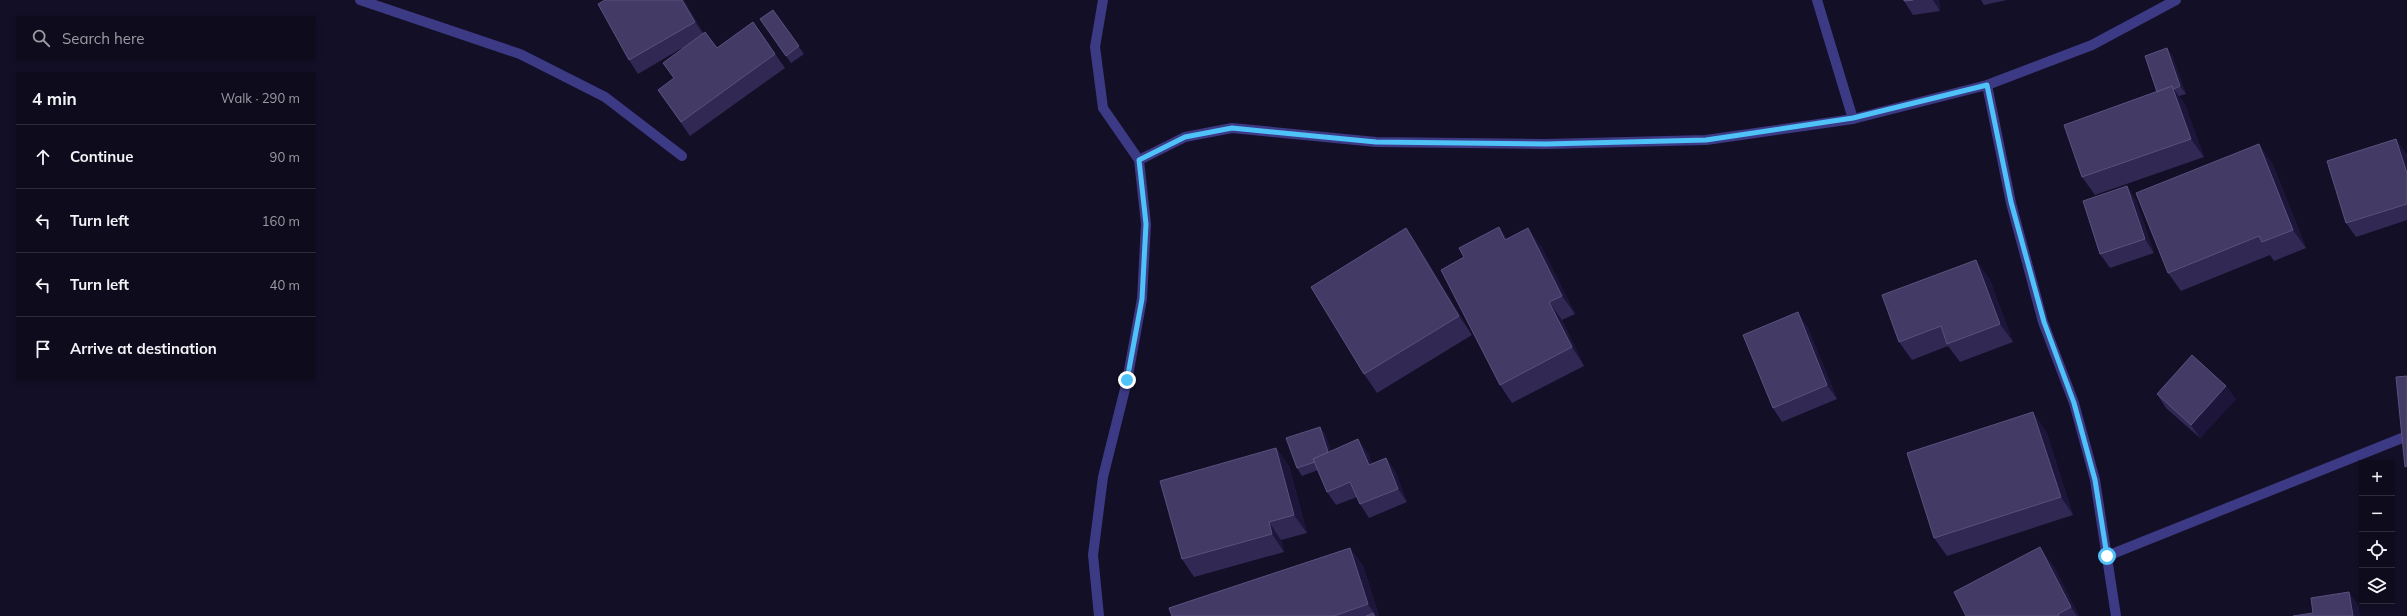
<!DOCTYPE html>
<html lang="en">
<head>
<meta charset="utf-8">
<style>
  body { margin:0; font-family:Mulish,sans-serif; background:#1c1929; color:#f1f3f6 }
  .controls { position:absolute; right:12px; bottom:12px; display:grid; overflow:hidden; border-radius:0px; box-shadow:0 2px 6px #0003 }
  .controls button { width:36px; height:36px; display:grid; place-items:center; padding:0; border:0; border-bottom:1px solid #2e2b3b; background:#0e0b1c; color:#f1f3f6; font:20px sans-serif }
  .stop { position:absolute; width:12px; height:12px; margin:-9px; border:3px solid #4fc3f7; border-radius:50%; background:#fff }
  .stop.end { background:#4fc3f7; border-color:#fff; box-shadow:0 1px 4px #0008 }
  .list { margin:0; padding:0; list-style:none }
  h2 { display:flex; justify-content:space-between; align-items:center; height:52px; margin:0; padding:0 16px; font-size:17px }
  h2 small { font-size:13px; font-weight:400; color:#9b9ba3 }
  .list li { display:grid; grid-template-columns:26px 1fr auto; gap:12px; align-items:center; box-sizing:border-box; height:64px; padding:0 16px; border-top:1px solid #2e2b3b }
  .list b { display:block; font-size:15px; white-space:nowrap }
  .list em { font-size:13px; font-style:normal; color:#9b9ba3 }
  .icon { flex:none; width:22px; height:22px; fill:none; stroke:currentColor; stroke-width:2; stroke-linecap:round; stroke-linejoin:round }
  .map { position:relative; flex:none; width:2407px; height:616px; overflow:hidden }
  .search { position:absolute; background:#0e0b1c; box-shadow:0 2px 6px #0003; left:16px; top:16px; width:300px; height:44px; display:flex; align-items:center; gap:10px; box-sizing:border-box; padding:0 14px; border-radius:0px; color:#9b9ba3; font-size:15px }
  .panel { position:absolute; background:#0e0b1c; box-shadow:0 2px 6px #0003; left:16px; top:72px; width:300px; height:308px; border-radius:0px }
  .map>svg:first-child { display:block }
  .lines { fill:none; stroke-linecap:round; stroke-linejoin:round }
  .lane { stroke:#3d3a85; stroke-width:10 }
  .street { stroke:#3d3a85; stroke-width:10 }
  .wall { fill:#312854 }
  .shaded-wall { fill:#1d163a }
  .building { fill:#433a66; stroke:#5a527e }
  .route { stroke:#4fc3f7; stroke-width:5 }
</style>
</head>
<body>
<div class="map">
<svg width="2407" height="616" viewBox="0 0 2407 616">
  <rect width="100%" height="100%" fill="#130f26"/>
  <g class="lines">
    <path class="lane" d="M360,0L520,54L605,97L682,156
      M1817,0L1853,119
      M2107,556L2407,436"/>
    <path class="street" d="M1139,160L1185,137L1232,128L1376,142L1546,144L1706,140L1853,119L1987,85
      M1099,616L1093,555L1103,477L1127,381L1142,299L1146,224L1139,160L1103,108L1095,47L1103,0
      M2116,616L2095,480L2074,403L2043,322L2011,203L1987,85L2092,45L2176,0"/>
  </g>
  <path class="wall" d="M605,0H684L703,33L717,48L753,22L785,68L690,136L658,90L674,79L682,48L638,74L629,60Z
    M1904,0H1939L1940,11L1913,15L1904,1Z
    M1981,0H2007L1984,5Z
    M773,10L804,54L791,63L760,19Z
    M2172,55L2186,94L2179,96L2185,105L2204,157L2095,195L2082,177L2157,92Z
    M2406,153L2407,156V220L2356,237L2346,223Z
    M2272,163L2306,248L2274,261L2270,255L2181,291L2168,273Z
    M2127,186L2136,200L2154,253L2110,268L2100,254Z
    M1406,228L1419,247L1472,335L1377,393L1364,374Z
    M1507,239L1541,246L1575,314L1562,320L1584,366L1512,403L1500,385Z
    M1989,278L2013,342L1960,362L1948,346L1912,360L1899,342Z
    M1807,326L1837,399L1782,422L1773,408Z
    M2157,394L2236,399L2200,438L2166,408Z
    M1320,427L1325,434L1331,451L1368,453L1372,464L1386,458L1395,471L1407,502L1369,518L1360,504L1357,497L1336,505L1327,492L1318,470L1302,476L1297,468Z
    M2046,431L2073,515L1947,556L1934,538Z
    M1276,448L1289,466L1307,533L1281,540L1284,552L1194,577L1182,559Z
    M1350,548L1363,566L1379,616H1172Z
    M2053,565L2079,616H1966Z"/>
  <path class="shaded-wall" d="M682,0H684L704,35L695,22Z
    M1933,0H1939L1940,11Z
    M2167,48L2172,55L2186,94L2180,86Z
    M2172,86L2185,105L2204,157L2191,139Z
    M2396,139L2406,153L2407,156V173Z
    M2259,144L2272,163L2306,248L2293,230Z
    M2127,186L2136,200L2154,253L2145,239Z
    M1499,227L1512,245L1505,240Z
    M1406,228L1419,247L1472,335L1459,316Z
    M1528,228L1541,246L1575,314L1562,296Z
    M1976,260L1989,278L2013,342L2000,324Z
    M1549,302L1562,320L1584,366L1572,347Z
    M1798,312L1807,326L1837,399L1827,385Z
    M2226,386L2236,399L2200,438L2191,425Z
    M2033,412L2046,431L2073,515L2061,497Z
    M1320,427L1325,434L1335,463L1330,456Z
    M1358,439L1368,453L1379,479L1369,465Z
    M1276,448L1289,466L1307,533L1294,515Z
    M1386,458L1395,471L1407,502L1398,489Z
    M1269,522L1281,540L1284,552L1272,534Z
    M2040,547L2053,565L2079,616H2077L2071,607Z
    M1350,548L1363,566L1379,616H1376L1368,604Z
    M2349,592L2359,606L2360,616H2353Z"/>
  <path class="building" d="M605,0H682L695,22L629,60L598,4Z
    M1904,0H1913L1904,1Z
    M773,10L799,46L786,56L760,19Z
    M753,22L775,54L681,122L658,90L674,78L663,63L705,32L717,48Z
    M2167,48L2180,86L2174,89L2172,86L2157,92L2145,56Z
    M2172,86L2191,139L2082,177L2064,125Z
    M2396,139L2407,173V204L2346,223L2327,161Z
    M2259,144L2293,230L2262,242L2259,236L2168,273L2136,193Z
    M2127,186L2145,239L2100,254L2083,201Z
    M1499,227L1505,240L1528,228L1562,296L1549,302L1572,347L1500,385L1441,270L1464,257L1459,248Z
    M1406,228L1459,316L1364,374L1311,287Z
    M1976,260L2000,324L1947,344L1941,326L1899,342L1882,295Z
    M1798,312L1827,385L1773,408L1743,335Z
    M2192,355L2226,386L2191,425L2157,394Z
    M2407,376V466L2405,467L2396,377Z
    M2033,412L2061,497L1934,538L1907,453Z
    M1320,427L1328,452L1313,459L1315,462L1297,468L1286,438Z
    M1358,439L1369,465L1386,458L1398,489L1360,504L1350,482L1327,492L1313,459Z
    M1276,448L1294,515L1269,522L1272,534L1182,559L1160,481Z
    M2040,547L2071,607L2058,614L2059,616H1966L1954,592Z
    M1350,548L1368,604L1334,616H1172L1169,608Z
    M2349,592L2353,616H2293L2313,613L2311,598Z
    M1373,613L1374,616H1366Z"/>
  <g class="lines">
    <path class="route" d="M1127,380L1142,299L1146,224L1139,160L1185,137L1232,128L1376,142L1546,144L1706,140L1853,118L1987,85L2011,202L2044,322L2074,403L2095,480L2107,556"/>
  </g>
</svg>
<div class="controls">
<button>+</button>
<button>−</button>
<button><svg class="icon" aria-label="locate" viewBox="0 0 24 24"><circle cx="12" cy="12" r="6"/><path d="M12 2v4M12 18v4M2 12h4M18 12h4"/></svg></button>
<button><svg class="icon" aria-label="layers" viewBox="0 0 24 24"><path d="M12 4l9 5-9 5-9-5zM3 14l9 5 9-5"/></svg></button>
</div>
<div class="stop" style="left:2107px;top:556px"></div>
<div class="stop end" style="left:1127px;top:380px"></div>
<div class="search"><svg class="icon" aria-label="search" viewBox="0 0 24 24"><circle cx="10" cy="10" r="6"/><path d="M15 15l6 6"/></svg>Search here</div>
<section class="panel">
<h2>4 min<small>Walk · 290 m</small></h2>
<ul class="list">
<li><svg class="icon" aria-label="ahead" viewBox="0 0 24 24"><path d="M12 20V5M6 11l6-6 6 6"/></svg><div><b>Continue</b></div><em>90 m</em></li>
<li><svg class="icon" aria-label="left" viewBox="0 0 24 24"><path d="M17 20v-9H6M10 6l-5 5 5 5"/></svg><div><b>Turn left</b></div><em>160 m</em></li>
<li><svg class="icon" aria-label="left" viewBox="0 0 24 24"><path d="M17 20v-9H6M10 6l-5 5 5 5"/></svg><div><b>Turn left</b></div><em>40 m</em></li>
<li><svg class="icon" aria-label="arrive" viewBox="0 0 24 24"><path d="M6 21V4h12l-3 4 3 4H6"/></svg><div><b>Arrive at destination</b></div></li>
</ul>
</section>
</div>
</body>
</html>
